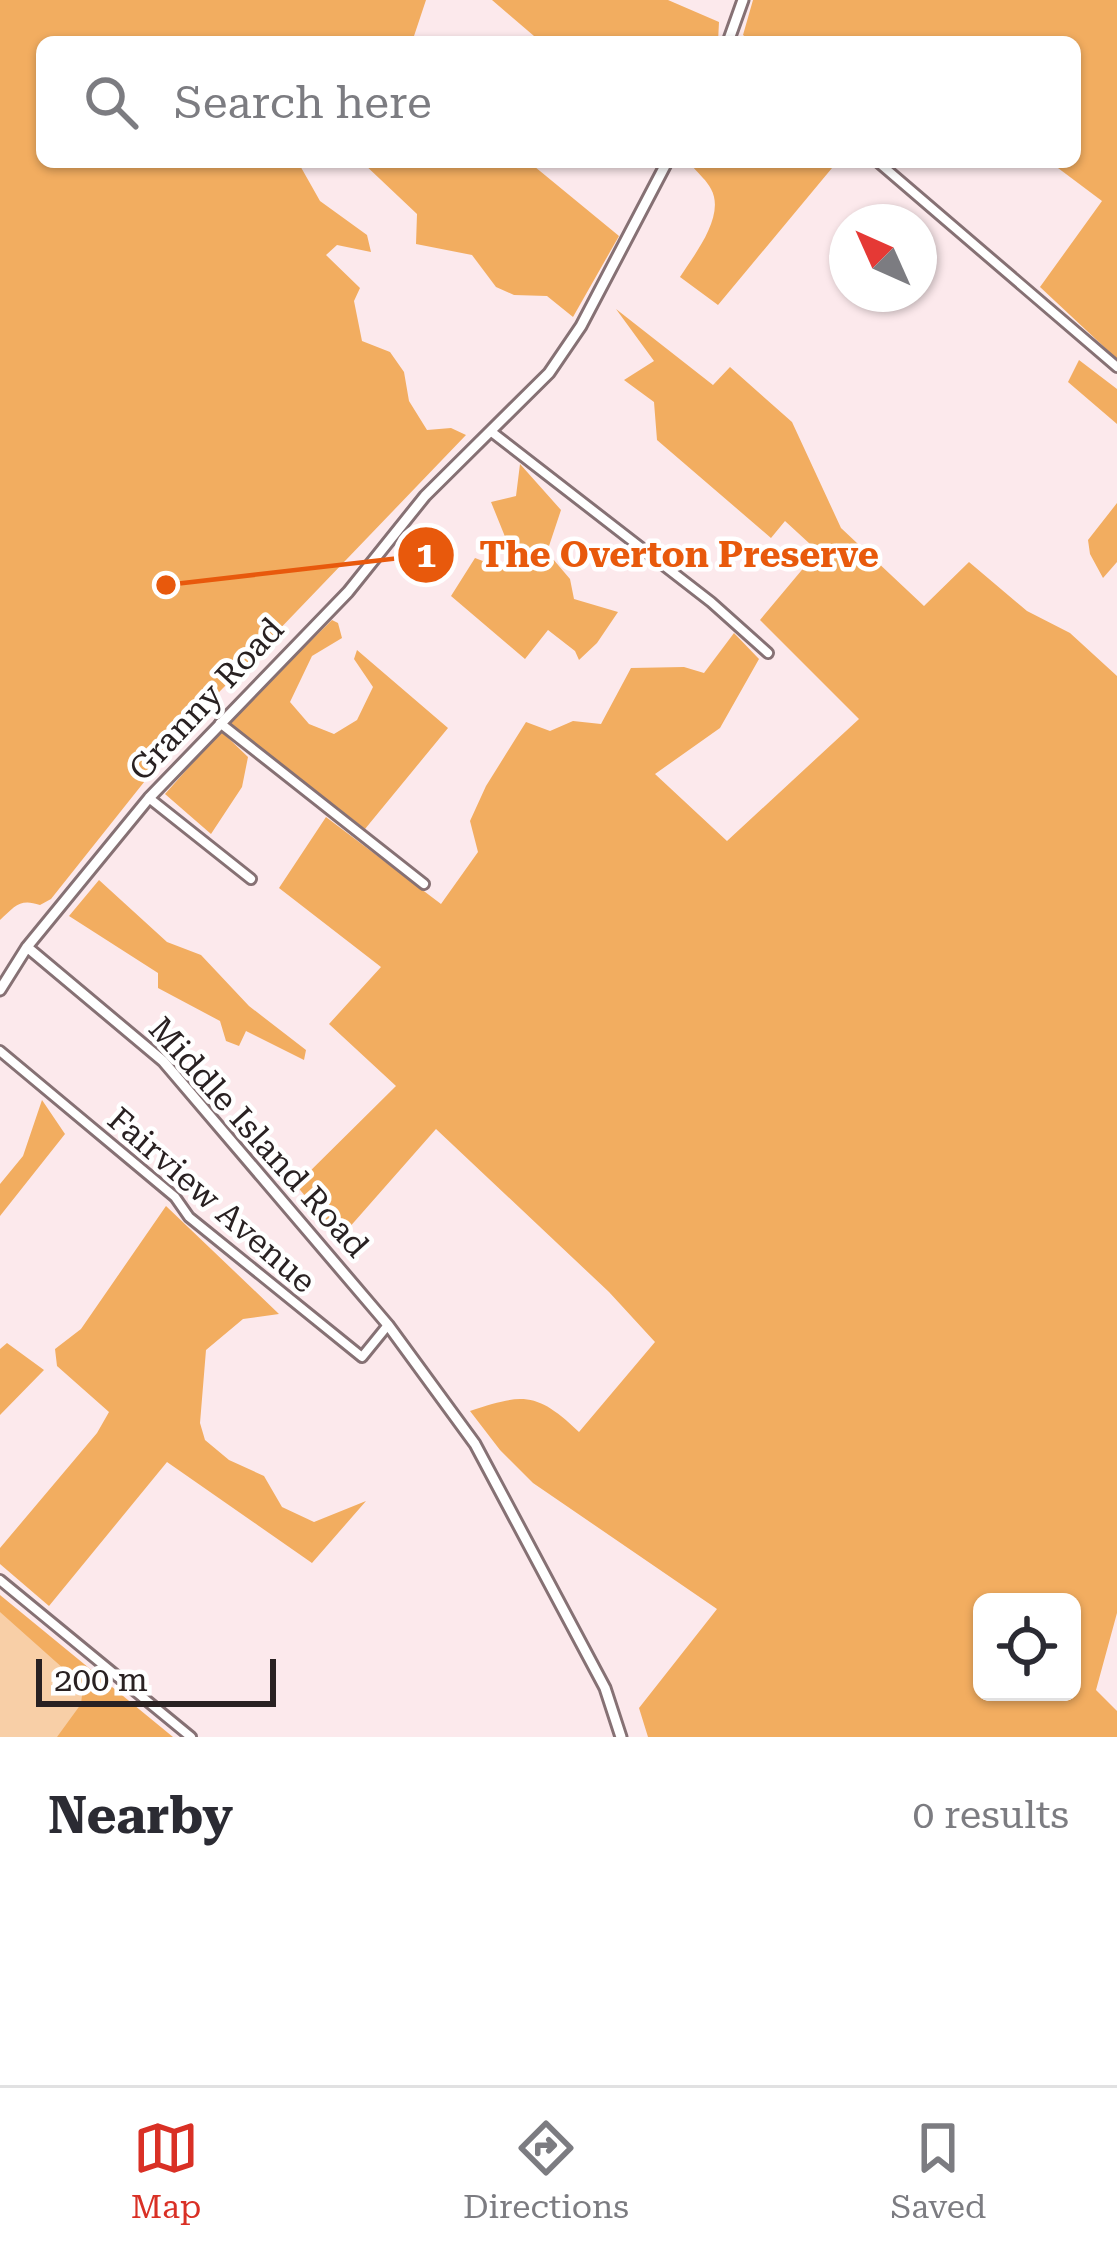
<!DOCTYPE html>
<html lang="en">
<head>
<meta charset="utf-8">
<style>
  body { margin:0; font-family:"Roboto Serif",serif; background:#f2f2f3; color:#2b2b33 }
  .controls { position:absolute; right:36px; bottom:36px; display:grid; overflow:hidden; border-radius:18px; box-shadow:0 3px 9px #0004 }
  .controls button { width:108px; height:108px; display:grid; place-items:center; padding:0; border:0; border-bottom:3px solid #e1e1e2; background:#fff; color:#2b2b33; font:60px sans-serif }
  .compass { position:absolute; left:829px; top:204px; width:108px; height:108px; border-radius:50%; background:#fff; box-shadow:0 3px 9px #0004; rotate:315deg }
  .scale { position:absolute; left:36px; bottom:30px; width:240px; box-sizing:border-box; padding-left:12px; border:6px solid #292122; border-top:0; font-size:33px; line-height:42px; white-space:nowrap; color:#292122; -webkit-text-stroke:9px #fff; paint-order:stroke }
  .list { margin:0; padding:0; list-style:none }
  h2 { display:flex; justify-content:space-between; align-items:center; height:156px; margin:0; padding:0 48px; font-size:51px }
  h2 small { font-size:39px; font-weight:400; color:#7c7c81 }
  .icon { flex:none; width:66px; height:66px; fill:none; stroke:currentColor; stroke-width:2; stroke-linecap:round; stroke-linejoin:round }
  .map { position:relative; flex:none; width:1117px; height:1737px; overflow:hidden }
  .search { position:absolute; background:#fff; box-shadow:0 3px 9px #0004; left:36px; right:36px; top:36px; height:132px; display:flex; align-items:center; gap:30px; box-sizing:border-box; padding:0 42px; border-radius:18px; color:#7c7c81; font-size:45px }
  .sheet { height:348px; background:#fff }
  nav { display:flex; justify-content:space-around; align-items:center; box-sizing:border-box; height:168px; border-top:3px solid #e1e1e2; background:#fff; font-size:33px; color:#7c7c81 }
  nav a { display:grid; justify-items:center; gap:6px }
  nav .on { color:#d93025 }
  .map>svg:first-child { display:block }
  .green { fill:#f8cfa7 }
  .forest { fill:#f2ad60; fill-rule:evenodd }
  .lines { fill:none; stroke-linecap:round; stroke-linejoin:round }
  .minor-casing { stroke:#867174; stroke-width:14 }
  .tertiary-casing { stroke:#867174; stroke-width:15 }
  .minor { stroke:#fff; stroke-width:8 }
  .tertiary { stroke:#fff; stroke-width:9 }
  .labels { text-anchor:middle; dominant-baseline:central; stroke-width:9; stroke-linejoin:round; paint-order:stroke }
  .street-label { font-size:33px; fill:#292122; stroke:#fff }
  .leader { fill:none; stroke:#e8590c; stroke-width:4.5 }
  .callout-dot { fill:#e8590c; stroke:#fff; stroke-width:4.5 }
  .mark-label { font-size:36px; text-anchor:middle; font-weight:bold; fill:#fff }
  .callout-label { font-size:36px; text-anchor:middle; font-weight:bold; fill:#e8590c; stroke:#fff; stroke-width:9; stroke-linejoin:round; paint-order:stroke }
</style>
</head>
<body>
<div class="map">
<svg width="1117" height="1737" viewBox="0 0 1117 1737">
  <rect width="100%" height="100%" fill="#fce9ec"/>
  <path class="green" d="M0,1603L104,1684L66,1737H0Z"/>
  <path class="forest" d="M0,0H426L412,42H42V162H298L320,201L367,235L371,252L337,245L326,255L360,288L354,301L362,341L390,352L404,372L409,401L427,430L451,428L466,435L199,713L51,899L40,905C20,898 15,906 0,920Z
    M492,0H668L719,22L718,42H541Z
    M753,0H1117V359L1040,287L1102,201L1050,162H1075V42H752L743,35Z
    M362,162H529L619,236L573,317L547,296L514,295L496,287L472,255L416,244L417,214Z
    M694,162H837L718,305L680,277C694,255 726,216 711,189C707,181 699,174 693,167Z
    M616,309L713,385L730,367L792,422L841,528L924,606L969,562L1027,611L1070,633L1117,676V1613L1096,1690L1117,1711V1737H648L639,1708L717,1609L533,1483L500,1450L470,1411C523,1393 537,1392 579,1432L655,1342L609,1292L436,1129L340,1238L296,1185L396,1086L329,1024L381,967L279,888L326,817L441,904L478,852L470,821L486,786L526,722L550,731L573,721L601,724L631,668L684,667L704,673L734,633L759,659L720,728L655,774L727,841L859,719L760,620L806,565L810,544L785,521L771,538L657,440L654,402L624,380L654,361ZM982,1602H1072V1692H982Z
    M1079,360L1117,389V424L1068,382Z
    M520,464L561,510L547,552L570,579L574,599L618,612L597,643L579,660L575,651L548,630L525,659L451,596L475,558L506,570L510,549L491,502L516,496Z
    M1117,503V562L1103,578L1090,554L1088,540Z
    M332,620L338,623L342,638L312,656L290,702L309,724L334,734L357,720L373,687L354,659L357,650L448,728L365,829L228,722Z
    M221,731L248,757L242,787L211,834L165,794Z
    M99,880L167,942L201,955L249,1006L306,1050L304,1060L246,1031L239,1046L226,1041L220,1021L158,988V973L69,916Z
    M42,1100L65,1134L0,1216V1184L23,1156Z
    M166,1206L279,1314L243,1319L206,1350L200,1423L205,1440L229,1460L264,1476L282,1507L314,1522L366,1501L312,1563L167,1462L49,1606L0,1564V1548L97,1433L109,1412L57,1366L55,1349L81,1329Z
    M7,1343L44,1370L0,1415V1349Z
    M0,1595L173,1737H57L81,1704L83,1686L0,1612Z"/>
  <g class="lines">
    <g class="minor-casing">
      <path id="minor" d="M878,162L1117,367
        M493,433L711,602L768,653
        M220,723L424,884
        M149,798L251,879
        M0,1051L175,1197L189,1217L362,1357L388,1325
        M0,1580L191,1737"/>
    </g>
    <g class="tertiary-casing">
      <path id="tertiary" d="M728,42L743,0
        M27,947L163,1061L388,1325L475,1444L605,1688L621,1737
        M0,990L27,947L149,798L348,592L425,496L549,373L581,326L667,162"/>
    </g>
    <use href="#minor" class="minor"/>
    <use href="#tertiary" class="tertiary"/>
  </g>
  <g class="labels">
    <g class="street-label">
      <text transform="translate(206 699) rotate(-47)">Granny Road</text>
      <text transform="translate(259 1137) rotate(48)">Middle Island Road</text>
      <text transform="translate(212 1200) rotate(41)">Fairview Avenue</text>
    </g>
  </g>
  <path class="leader" d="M166 585L426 555"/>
  <g class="callout-dot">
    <circle cx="166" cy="585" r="12"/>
    <circle cx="426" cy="555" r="30"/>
  </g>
  <g class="mark-label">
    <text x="426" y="567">1</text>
  </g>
  <g class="callout-label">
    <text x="679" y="567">The Overton Preserve</text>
  </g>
</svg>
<div class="controls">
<button><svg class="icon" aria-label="locate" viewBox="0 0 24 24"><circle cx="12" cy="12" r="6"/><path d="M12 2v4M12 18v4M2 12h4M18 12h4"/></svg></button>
</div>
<svg class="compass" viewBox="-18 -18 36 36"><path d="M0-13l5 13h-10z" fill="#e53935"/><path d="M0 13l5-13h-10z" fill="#7c7c81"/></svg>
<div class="scale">200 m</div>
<div class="search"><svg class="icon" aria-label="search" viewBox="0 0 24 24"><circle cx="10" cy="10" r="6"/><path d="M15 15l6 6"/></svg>Search here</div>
</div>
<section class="sheet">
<h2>Nearby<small>0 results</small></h2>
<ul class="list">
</ul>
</section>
<nav>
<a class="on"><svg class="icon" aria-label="map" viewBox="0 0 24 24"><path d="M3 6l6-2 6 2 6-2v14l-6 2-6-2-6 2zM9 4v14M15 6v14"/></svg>Map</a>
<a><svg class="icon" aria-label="directions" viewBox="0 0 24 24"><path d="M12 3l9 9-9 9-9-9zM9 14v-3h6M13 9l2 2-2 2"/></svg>Directions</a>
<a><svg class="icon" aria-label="saved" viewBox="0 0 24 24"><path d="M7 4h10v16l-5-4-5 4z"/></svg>Saved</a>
</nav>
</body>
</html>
